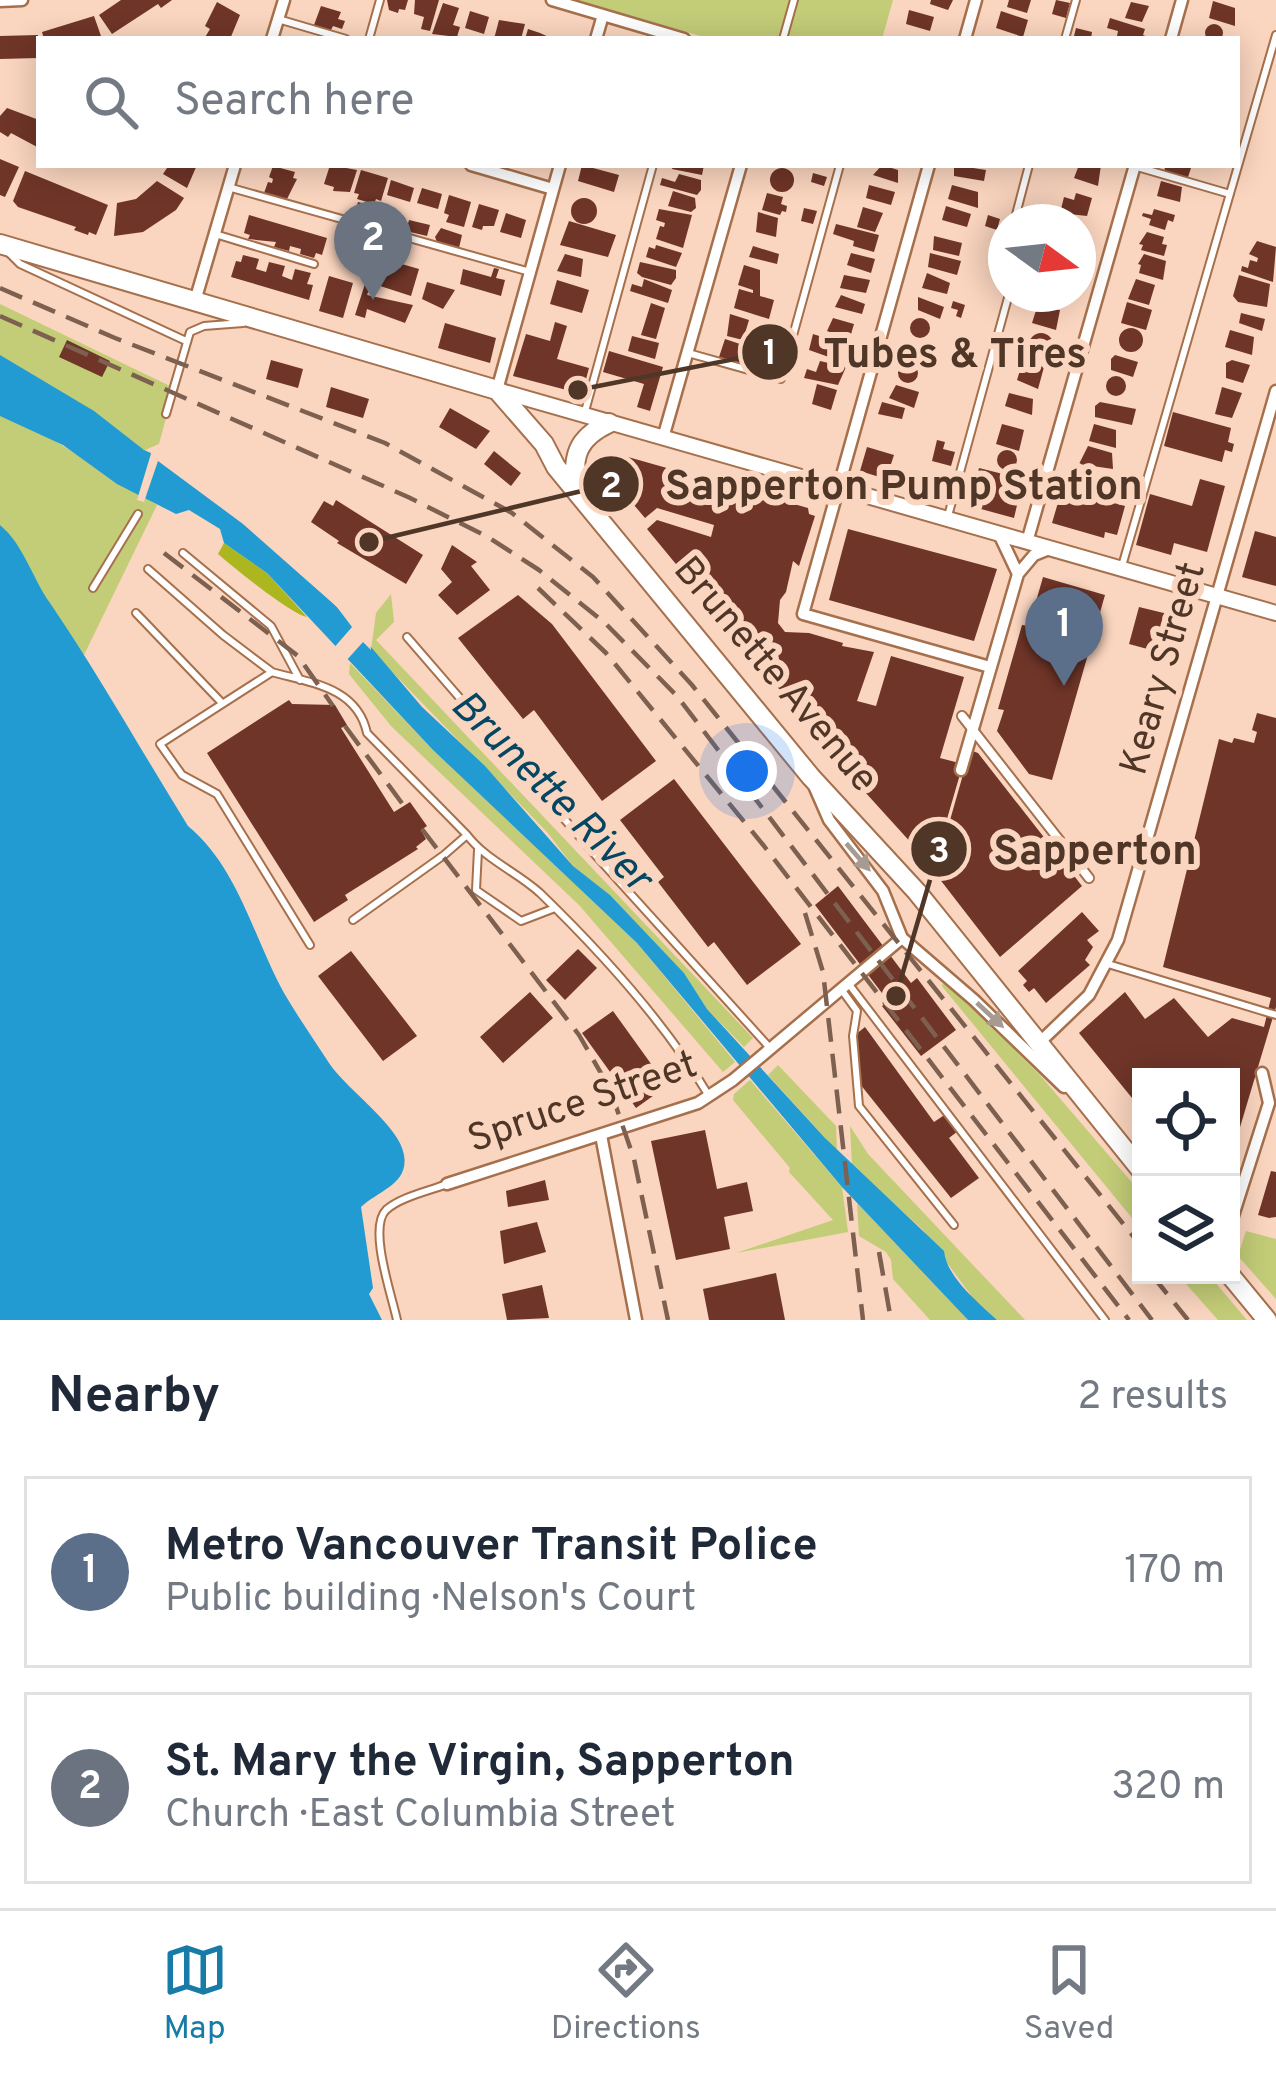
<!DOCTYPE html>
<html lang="en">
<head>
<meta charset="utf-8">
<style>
  body { margin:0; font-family:Overpass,sans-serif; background:#f6f6f7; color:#1f2937 }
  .controls { position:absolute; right:36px; bottom:36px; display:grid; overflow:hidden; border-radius:0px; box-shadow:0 6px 30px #0003 }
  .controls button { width:108px; height:108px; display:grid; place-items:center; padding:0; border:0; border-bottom:3px solid #e0e1e3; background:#fff; color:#1f2937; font:60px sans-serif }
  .compass { position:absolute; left:988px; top:204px; width:108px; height:108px; border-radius:50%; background:#fff; box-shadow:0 6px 30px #0003; rotate:105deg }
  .you { position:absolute; left:747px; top:771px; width:42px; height:42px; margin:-30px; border:9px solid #fff; border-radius:50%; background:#1a73e8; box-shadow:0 0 0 18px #1a73e833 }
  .badge { display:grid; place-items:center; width:78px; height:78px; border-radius:50%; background:#167ba6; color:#fff; font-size:39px; font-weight:700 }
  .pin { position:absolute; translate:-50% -99px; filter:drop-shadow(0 3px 6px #0008) }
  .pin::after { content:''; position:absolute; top:63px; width:42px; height:36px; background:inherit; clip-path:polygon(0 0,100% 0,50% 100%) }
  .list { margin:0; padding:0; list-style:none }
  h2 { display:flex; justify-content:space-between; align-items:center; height:156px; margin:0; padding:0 48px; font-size:51px }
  h2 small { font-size:39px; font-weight:400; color:#747a83 }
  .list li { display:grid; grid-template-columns:78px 1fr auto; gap:36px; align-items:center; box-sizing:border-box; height:192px; margin:0 24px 24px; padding:0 24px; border:3px solid #e0e1e3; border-radius:0px }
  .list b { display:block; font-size:45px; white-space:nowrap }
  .list p { margin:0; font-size:39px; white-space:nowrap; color:#747a83 }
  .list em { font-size:39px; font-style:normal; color:#747a83 }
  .icon { flex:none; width:66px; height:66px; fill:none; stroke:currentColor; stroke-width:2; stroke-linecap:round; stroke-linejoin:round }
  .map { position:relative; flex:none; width:1276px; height:1320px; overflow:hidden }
  .search { position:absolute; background:#fff; box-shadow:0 6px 30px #0003; left:36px; right:36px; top:36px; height:132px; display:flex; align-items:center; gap:30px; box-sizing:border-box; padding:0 42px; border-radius:0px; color:#747a83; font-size:45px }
  .sheet { height:588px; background:#fff }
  nav { display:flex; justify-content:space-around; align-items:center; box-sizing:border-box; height:168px; border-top:3px solid #e0e1e3; background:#fff; font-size:33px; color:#747a83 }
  nav a { display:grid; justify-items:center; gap:6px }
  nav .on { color:#167ba6 }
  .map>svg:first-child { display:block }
  .green { fill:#c3cc77 }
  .forest { fill:#acb61f }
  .water { fill:#219bd1 }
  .pier { fill:#fad5bf }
  .building { fill:#6f3528 }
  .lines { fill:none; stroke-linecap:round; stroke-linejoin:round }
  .service-casing { stroke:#a6704c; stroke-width:10 }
  .pedestrian-casing { stroke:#a6704c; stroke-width:12 }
  .minor-casing { stroke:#a6704c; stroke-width:15 }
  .tertiary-casing { stroke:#a6704c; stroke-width:18 }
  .primary-casing { stroke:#a6704c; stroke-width:22 }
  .service { stroke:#fff; stroke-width:6 }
  .pedestrian { stroke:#fff; stroke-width:8 }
  .minor { stroke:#fff; stroke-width:10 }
  .tertiary { stroke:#fff; stroke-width:14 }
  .primary { stroke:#fff; stroke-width:18 }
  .rail { stroke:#7d6050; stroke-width:4.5; stroke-dasharray:24 12; stroke-linecap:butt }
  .oneway { fill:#a79a93 }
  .labels { text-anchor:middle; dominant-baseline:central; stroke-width:12; stroke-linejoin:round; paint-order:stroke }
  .street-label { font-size:39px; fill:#4f3627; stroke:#fad5bf }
  .water-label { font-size:42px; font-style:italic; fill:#054763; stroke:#fad5bf }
  .leader { fill:none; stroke:#4f3627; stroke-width:4.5 }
  .callout-dot { fill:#4f3627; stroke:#fad5bf; stroke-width:4.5 }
  .mark-label { font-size:36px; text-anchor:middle; font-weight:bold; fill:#fff }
  .callout-label { font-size:42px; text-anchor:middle; font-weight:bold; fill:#4f3627; stroke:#fad5bf; stroke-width:12; stroke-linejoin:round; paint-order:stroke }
</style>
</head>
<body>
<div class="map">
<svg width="1276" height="1320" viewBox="0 0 1276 1320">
  <rect width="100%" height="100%" fill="#fad5bf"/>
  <path class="green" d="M575,0H893L882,39H711Z
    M0,304L174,388L159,444L145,450L164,468L0,378Z
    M0,406L157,505L83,657C67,627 47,603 31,574C20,555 17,540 0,525Z
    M391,594L394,622L376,640L753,1038L744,1047L707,1009L684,973L610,895L573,866L547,832L371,650L376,613Z
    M350,663L433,750L637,943L735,1062L723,1072L579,905L391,726L349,674Z
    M947,983L1039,1074L1141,1193V1229L941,985Z
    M778,1065L836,1126L837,1151L768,1075Z
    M750,1080L842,1187L848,1232L736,1253L833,1220L789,1172L790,1168L733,1100L734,1094Z
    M850,1126L868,1154L1025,1320H997L973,1298L922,1229L852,1166Z
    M857,1203L968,1320H930L893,1279L891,1260L886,1252L859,1236Z
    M1246,1231L1276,1239V1299L1238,1256Z
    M1178,1275H1209L1247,1320H1218Z"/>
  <path class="forest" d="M224,543L267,573L307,617C291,614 234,568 218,554Z"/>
  <path class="water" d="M0,355L94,411L144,450L164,459L246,515L337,607L422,707L485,766L573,866L610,895L684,973L707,1009L825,1138L944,1251C947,1278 978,1302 997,1320H968L842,1187L637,943L433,750L267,573L224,543L220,529L189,510L176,514L117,484L63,445L0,416Z
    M0,525C24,545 32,578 50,603C99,675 142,752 188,826C238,867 254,939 284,993C298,1017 314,1040 329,1063C347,1090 400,1126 404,1155C409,1184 379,1190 361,1207L373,1288L369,1294L382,1320H0Z"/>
  <path class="pier" d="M153,447L250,510L265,529L302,556L370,640L371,650L363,642L345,662L332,650L352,627L337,607L243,524L158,461L144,502L137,500Z"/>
  <path class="building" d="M121,0H172L161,8L158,4L112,34L99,15Z
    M387,0H408L405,10L399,9L398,13L389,10Z
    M415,0H439L430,31L421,29L424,17L414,14Z
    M931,0H953L948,10L930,4Z
    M1009,0H1031L1027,13L1007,7Z
    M1056,0L1070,3L1066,18L1052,14Z
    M1213,1L1235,8V26L1209,18Z
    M217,2L240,15L230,39H204L210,29L205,26Z
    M1131,2L1149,6L1142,22L1125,18Z
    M443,3L459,8L453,25L460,27L457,37L432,34Z
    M321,6L341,12L338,19L345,21L342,29L333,26L331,30L314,25Z
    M909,10L934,17L930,31L906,24Z
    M470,11L489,17L484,34L465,28Z
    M1001,11L1028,20L1023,37L996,28Z
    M94,16L102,39H44L42,32Z
    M1110,18L1145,29L1143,35L1153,39L1117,36L1118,31L1107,28Z
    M499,20L525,24L521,39H494Z
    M1205 33a9 9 0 1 1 18 0a9 9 0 1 1-18 0Z
    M1076,28L1092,32L1091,39L1074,36Z
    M528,29L540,33L553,39H525Z
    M38,35V58L0,59V36Z
    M7,108L39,120V148L11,133L8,137L0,132V116Z
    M0,159L19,167L5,197L0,195Z
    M169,165H197L187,188L163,174Z
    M330,165L357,170L350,192L333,191L334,187L324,184Z
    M582,165L619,175L614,192L578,181Z
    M673,165H704L702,175L672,169Z
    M882,165L898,170V183L873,175Z
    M954,165L986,170L984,181L954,176Z
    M1079,165H1101L1098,186L1074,178Z
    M1166,165H1192L1187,180L1163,174Z
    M273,166L295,172L293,178L297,179L287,199L264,193L268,182L272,183L273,179L269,177Z
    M770 180a12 12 0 1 1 24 0a12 12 0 1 1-24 0Z
    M361,170L388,178L381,201L376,199L374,204L357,199L359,194L354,193Z
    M25,171L108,205L96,235L89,232L88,235L74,230L76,227L18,207L13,201Z
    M813,173L827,177L824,186L811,182Z
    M679,174L701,180V190L697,195L660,185L662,178L675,182Z
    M391,180L414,188L410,202L387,195Z
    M157,181L184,198L176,210L143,232L114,236L117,203L136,199Z
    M1161,181L1182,187L1180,202L1157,196Z
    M869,185L895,192L891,205L866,198Z
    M952,185L978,192V208L948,199Z
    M422,188L442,194L438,209L417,203Z
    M673,191L695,198L696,208L691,212L668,206Z
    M767,193L783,197L781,204L787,206L786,212L782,211L780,215L762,210Z
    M1076,193L1092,198L1087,216L1060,213L1064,197L1074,200Z
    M449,195L471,202L464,227L446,222L449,215L444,213Z
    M571 211a13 13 0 1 1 26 0a13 13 0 1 1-26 0Z
    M358,202L373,206L369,219L354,215Z
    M479,204L499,210L494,226H483L482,230L472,227Z
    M946,206L971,214L967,227L942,220Z
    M863,207L883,213L875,232L857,227Z
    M804,208L817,211L813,224L801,221Z
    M659,209L692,215L683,248L656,239L660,226L664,227L665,223L656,220Z
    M1154,209L1175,215L1173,222L1168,220L1165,230L1149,225L1151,219L1142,216L1143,213L1152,215Z
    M758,212L778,218L776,237L756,232Z
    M506,213L526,220L521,238L500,232Z
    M388 222a9 9 0 1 1 18 0a9 9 0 1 1-18 0Z
    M249,215L327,238L322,255L316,253L314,258L300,254L301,249L290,246L289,251L274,247L276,242L248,239L250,235L244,233Z
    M988,215L1000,219L997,230L985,226Z
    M409,220L430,225L427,236L406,231Z
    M569,221L616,235L608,257L560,245Z
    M836,224L879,235L874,252L853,246L854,241L833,234Z
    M441,228L462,235L459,248L437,242L435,237Z
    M1147,232L1164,237L1162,244L1167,245L1164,256L1141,250L1143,245L1139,244Z
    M934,236L962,243L959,256L933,250Z
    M1257,241L1276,247L1273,282L1241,271L1242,266L1248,268L1250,260L1257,262L1258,258L1249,254Z
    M656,245L682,253L676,267L646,257L649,247L655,249Z
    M753,246L779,254L777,264L749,257Z
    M851,253L875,259L871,273L847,265Z
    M930,253L961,261L957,275L928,267Z
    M565,254L583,259L581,277L557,271Z
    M1144,254L1166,261L1163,280L1139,273L1141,265L1138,264Z
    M243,255L259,259L256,269L266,272L269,262L285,266L282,276L292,280L295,269L311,273L307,284L313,285L309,300L231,277L236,261L241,262Z
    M374,256L419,269L411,296L371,283L367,295L413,305L405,323L367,309L365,318L355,315Z
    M640,262L676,270V278L671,285L642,277L637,273Z
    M744,265L760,270V296L774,300L769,319L734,308L739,289L753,293V290L738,285Z
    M494,268L499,269L496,278L505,280L501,296L460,284L463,269L491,277Z
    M927,273L950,283L947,294L922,288Z
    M844,275L870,280L866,293L840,288Z
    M1239,275L1270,284L1267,307L1238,302L1233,296Z
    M329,276L353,283L343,318L319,311Z
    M644,279L672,290L668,303L630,291L632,284L642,287Z
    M1136,279L1155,285L1149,305L1128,299Z
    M557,280L589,290L582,313L550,304Z
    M427,282L455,290L443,309L422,299Z
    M841,295L865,304L862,314L835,307Z
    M918,297L944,307L940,319L918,310Z
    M953,301L965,305L961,318L956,316L958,310L951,308Z
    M1127,302L1152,310L1146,330L1121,323Z
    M651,303L665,308L656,339L641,335Z
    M1038,304L1060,310L1056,330L1032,323Z
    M1241,313L1265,319L1262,331L1239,323Z
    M730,314L749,320L743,340L727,336Z
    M910 328a10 10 0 1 1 20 0a10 10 0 1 1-20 0Z
    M833,318L854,324L849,341L831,336L832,333L827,331Z
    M555,322L567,326L557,359L589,368L582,394L513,376L526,334L550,341Z
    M445,323L496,338L490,363L438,348Z
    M1119 340a12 12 0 1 1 24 0a12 12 0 1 1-24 0Z
    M1230,330L1254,337L1252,355L1225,347Z
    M1029 345a12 12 0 1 1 24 0a12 12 0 1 1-24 0Z
    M813,334L847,345L843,362L809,350Z
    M632,336L659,343L655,359L628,351Z
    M725,339L743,345L742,350L749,352L745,364L719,357Z
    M67,340L110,361L102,377L59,357Z
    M905,340L926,346L921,362L904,357Z
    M609,351L663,367L650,411L637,407L644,384L603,372Z
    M1115,355L1138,362L1133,377L1111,370V359Z
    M271,360L303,369L298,388L266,379Z
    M1232,360L1250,365L1243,383L1226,378V363Z
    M820,361L846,367L838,385L804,378L807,369L816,372Z
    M1027,362L1044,367L1038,389L1017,380L1022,364Z
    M898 373a10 10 0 1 1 20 0a10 10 0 1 1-20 0Z
    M1106 386a10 10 0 1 1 20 0a10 10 0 1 1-20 0Z
    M817,384L837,390L831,410L812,404Z
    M896,385L919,392L914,408L889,398Z
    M331,387L369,399L363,418L326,407Z
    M1222,387L1242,393L1232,418L1215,414Z
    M1009,393L1033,399L1032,415L1005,406Z
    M882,402L905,408L902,419L878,414Z
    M1100,402L1136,409L1132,425L1095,417V406Z
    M450,408L490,431L476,449L439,427Z
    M1173,412L1231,428L1228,442L1234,444L1232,452L1225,450L1222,462L1164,446Z
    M1002,424L1024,430L1019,451L996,444Z
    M1094,424L1116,430V448L1089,441Z
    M937,440L945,442L943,449L955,452L951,466L932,461Z
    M1088,446L1112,453L1113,469L1079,464Z
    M867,447L894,455L886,479L860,471Z
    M997 460a10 10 0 1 1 20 0a10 10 0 1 1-20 0Z
    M494,451L521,473L511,486L484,464Z
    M628,457L808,508L809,514L815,516L799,566L793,561L786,592L780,600L778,623L785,632L809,633L843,643L842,646L874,652L857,701L876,706L891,656L964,677L940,758L963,764L933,867L855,781L647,529L657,520L711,537L714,525L657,508L645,518L612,479L625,469Z
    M979,468L1015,477L1009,499L1018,501L1014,518L970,506Z
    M1200,479L1225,486L1207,552L1174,543L1171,555L1136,545L1150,494L1192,506Z
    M1062,489L1125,506L1117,535L1105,532L1104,538L1052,523Z
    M336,500L423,555L406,584L337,543L339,541L311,522L324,501L333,506Z
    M848,529L997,569L974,641L829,600Z
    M1255,531L1276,537V586L1242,577Z
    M452,545L477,562L471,566L490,590L457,615L438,595L452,582L441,569Z
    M1043,577L1105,595L1052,780L1029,774L997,731L1004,710L998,709L1022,625L1029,626Z
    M518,595L552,624L656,761L602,801L534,710L523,719L458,638Z
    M1139,607L1172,615L1167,631L1183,636L1177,657L1129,644Z
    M289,700L292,704L335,705L347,725L341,728L394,812L410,802L427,826L421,830L426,839L416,847L418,849L345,895L348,900L314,922L207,753Z
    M1257,713L1276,718V1007L1232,1154L1231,1077H1141V1109L1079,1033L1125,992L1145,1019L1174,998L1208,1037L1232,1018L1264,1027L1271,998L1163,967L1219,739L1232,743L1234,738L1254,743L1257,732L1252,730Z
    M970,750L978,753L1082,886L1000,957L935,873Z
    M674,779L801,944L747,985L714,942L708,947L658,882L664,877L620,820Z
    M838,886L911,983L917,978L956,1030L921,1056L882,1006L888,1001L815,905Z
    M1082,912L1099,931L1087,940L1093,947L1085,960L1090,965L1046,1003L1034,988L1029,992L1023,985L1027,981L1018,971Z
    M578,949L597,968L565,1000L546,980Z
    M351,951L417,1036L383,1061L318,976Z
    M530,992L553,1018L503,1063L480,1037Z
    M613,1011L667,1086L636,1108L582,1033Z
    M865,1027L934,1122L946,1114L958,1131L949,1138L979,1178L951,1198L860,1084L855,1035Z
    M705,1130L717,1189L747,1182L753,1211L724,1217L730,1249L676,1260L651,1141Z
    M1271,1171L1276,1172V1217L1269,1218L1258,1215Z
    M545,1180L549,1200L508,1207L506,1191Z
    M537,1222L546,1252L504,1264L500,1231Z
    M776,1273L785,1320H709L703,1289Z
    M542,1285L549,1318L507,1320L502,1294Z"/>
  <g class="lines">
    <g class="service-casing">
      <path id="service" d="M278,19L346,39
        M369,39L380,0
        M783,39L794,0
        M1065,39L1076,0
        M1134,166L1230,194
        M228,187L530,272
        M1014,222L1029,165
        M215,234L314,264
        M8,252L20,264L186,341
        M688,353L781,379L840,165
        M166,414L190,332L204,326L243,323
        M584,415L653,165
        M948,516L1009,294
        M183,553L271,626L300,680
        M1122,566L1276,35
        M148,569L223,635L272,672
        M93,588L138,514
        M136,613L221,702
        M407,637L598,858L770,1048
        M478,850L476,890L521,921L555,908
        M353,920L444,855L467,835C486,860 517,872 540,893C603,954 664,1021 709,1096
        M310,945L217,794L182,775L160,744L272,672C311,683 357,687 367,733L467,835
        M1108,964L1276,1015
        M848,983L1105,1320
        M841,989L857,1011L853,1036L859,1106L954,1225
        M397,1320C392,1296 368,1228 386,1210C400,1197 429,1191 447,1184"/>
    </g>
    <g class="pedestrian-casing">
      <path id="pedestrian" d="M962,716L1089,878"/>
    </g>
    <g class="minor-casing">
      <path id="minor" d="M552,0L684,39
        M0,1L22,0
        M272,39L284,0
        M596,39L603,15
        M965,39L976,0
        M1171,39L1182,0
        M471,165L553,189
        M929,165L803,614L990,667
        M195,301L235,165
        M497,390L560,165
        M663,438L741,165
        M999,534L1018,574
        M1027,542L1135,165
        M961,770L1018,574L1034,555L1049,549
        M815,788L829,820L883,891L902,938L974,1000L1064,1087
        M1040,1042L1089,995L1118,940L1276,391
        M601,1135L636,1320
        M447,1184L698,1103L733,1080L902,938
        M1231,1222L1269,1103L1262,1073"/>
    </g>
    <g class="tertiary-casing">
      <path id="tertiary" d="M497,390L1276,613"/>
    </g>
    <g class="primary-casing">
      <path id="primary" d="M0,244L497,390L544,444L556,467L811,777L917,892L1141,1170
        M576,489C572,456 577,438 609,423
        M1230,1275L1267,1320"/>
    </g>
    <use href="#service" class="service"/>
    <use href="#pedestrian" class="pedestrian"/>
    <use href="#minor" class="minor"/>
    <use href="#tertiary" class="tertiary"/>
    <use href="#primary" class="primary"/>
    <path class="rail" d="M0,288L115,338L385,443L512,513L593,577L692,685L1141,1246
      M0,316L408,497L488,537L539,570L605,623L677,696L1152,1320
      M164,553L298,656L333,706
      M538,588L606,653L764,846L1129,1320
      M345,726L404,806
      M422,829L579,1035L610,1089L634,1159L668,1320
      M805,913L823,972L863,1320
      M879,1252L891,1320
      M1152,1275L1188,1320"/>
  </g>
  <defs><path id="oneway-solid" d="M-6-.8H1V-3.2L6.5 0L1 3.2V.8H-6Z" transform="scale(3)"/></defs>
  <g class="oneway">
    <use href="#oneway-solid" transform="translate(858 857) rotate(49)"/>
    <use href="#oneway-solid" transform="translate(990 1015) rotate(43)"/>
  </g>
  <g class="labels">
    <g class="street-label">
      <text transform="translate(1165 669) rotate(-74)">Keary Street</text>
      <text transform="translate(774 676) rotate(50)">Brunette Avenue</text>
      <text transform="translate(583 1104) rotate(-19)">Spruce Street</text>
    </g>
    <g class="water-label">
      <text transform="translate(550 793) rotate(45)">Brunette River</text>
    </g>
  </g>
  <path class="leader" d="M578 390L770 352M369 542L611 484M896 996L939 849"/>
  <g class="callout-dot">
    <circle cx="578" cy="390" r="12"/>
    <circle cx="369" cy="542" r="12"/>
    <circle cx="896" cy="996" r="12"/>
    <circle cx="770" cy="352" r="30"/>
    <circle cx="611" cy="484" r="30"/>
    <circle cx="939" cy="849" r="30"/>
  </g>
  <g class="mark-label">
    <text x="770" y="364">1</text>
    <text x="611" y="497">2</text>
    <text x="939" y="862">3</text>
  </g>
  <g class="callout-label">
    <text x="955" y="367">Tubes &amp; Tires</text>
    <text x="904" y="499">Sapperton Pump Station</text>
    <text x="1095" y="864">Sapperton</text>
  </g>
</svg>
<div class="controls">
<button><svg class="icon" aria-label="locate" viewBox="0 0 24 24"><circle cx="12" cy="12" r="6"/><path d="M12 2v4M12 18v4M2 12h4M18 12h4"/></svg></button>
<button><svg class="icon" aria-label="layers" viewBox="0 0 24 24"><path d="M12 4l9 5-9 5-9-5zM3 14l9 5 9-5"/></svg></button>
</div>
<svg class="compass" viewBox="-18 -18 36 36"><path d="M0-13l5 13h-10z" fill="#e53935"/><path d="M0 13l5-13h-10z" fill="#747a83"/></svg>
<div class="you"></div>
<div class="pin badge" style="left:1064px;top:686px;background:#5c6f8a">1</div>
<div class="pin badge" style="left:373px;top:300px;background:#6b7280">2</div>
<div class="search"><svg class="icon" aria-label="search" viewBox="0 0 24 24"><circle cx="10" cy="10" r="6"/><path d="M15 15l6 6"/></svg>Search here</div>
</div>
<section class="sheet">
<h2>Nearby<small>2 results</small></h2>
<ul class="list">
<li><span class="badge" style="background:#5c6f8a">1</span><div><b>Metro Vancouver Transit Police</b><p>Public building · Nelson's Court</p></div><em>170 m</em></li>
<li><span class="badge" style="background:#6b7280">2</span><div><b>St. Mary the Virgin, Sapperton</b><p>Church · East Columbia Street</p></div><em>320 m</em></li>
</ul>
</section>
<nav>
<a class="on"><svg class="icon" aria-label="map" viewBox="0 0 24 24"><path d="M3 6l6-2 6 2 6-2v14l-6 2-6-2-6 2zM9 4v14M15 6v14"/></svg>Map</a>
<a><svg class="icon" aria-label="directions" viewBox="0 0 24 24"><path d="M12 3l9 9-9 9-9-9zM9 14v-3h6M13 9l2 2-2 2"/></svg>Directions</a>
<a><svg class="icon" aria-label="saved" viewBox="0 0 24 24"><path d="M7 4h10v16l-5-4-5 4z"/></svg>Saved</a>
</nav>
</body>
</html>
